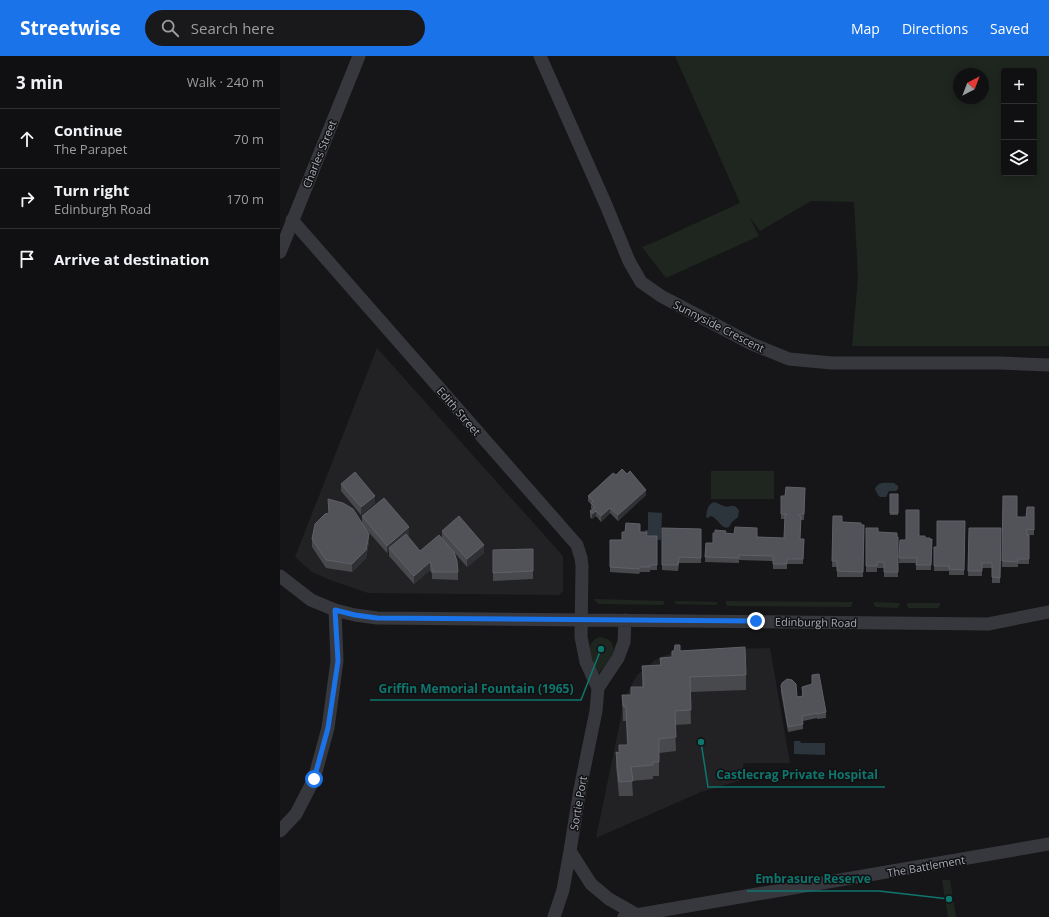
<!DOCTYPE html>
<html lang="en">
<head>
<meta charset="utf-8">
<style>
  body { margin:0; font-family:"Open Sans",sans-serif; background:#19191b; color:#f1f3f6 }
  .controls { position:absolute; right:12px; top:12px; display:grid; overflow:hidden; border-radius:4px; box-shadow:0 2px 10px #0003 }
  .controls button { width:36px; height:36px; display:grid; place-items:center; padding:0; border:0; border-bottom:1px solid #303032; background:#101012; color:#f1f3f6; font:20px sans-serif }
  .compass { position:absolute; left:673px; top:12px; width:36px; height:36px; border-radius:50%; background:#101012; box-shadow:0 2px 10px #0003; rotate:42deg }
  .stop { position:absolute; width:12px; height:12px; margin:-9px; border:3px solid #1a73e8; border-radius:50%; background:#fff }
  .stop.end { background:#1a73e8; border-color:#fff; box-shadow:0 1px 4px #0008 }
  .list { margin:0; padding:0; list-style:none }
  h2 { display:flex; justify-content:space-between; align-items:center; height:52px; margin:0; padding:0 16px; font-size:17px }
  h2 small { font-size:13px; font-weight:400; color:#9c9d9f }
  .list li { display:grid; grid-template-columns:26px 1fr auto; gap:12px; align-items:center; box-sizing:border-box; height:60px; padding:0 16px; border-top:1px solid #303032 }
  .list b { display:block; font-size:15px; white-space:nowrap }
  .list p { margin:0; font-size:13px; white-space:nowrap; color:#9c9d9f }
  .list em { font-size:13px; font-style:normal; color:#9c9d9f }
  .icon { flex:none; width:22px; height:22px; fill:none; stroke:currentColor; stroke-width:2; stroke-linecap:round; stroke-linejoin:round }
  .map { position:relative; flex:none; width:769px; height:861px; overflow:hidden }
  header { display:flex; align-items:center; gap:24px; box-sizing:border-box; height:56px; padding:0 20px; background:#1a73e8; color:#fff }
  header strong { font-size:19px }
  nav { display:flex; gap:22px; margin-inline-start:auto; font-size:14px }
  .search { width:280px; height:36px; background:#19191b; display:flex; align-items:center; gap:10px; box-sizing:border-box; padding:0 14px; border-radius:22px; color:#9c9d9f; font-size:15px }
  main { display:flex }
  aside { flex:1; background:#101012 }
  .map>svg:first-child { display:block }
  .built { fill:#222225 }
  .green { fill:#1e261f; fill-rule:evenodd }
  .water { fill:#2c353c }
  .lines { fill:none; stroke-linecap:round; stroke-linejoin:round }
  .minor { stroke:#37383d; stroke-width:13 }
  .wall { fill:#47494d }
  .shaded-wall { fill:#2f3033 }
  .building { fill:#525359; stroke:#5f6168 }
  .route { stroke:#1a73e8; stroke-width:5 }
  .labels { text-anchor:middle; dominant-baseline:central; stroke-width:3; stroke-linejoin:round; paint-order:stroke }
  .street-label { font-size:11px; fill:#a8adb8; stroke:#111113 }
  .leader { fill:none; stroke:#0f766e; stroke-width:1.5 }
  .callout-dot { fill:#0f766e; stroke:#111113; stroke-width:1.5 }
  .callout-label { font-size:12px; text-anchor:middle; font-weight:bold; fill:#0f766e; stroke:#111113; stroke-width:3; stroke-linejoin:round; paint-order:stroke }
</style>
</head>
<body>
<header>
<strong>Streetwise</strong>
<div class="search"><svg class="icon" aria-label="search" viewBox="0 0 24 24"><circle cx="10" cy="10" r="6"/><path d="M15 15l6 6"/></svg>Search here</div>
<nav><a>Map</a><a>Directions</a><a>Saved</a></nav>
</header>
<main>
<aside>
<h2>3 min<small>Walk · 240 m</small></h2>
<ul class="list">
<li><svg class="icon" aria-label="ahead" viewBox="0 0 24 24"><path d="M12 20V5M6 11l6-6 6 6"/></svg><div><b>Continue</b><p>The Parapet</p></div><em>70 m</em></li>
<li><svg class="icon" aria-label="right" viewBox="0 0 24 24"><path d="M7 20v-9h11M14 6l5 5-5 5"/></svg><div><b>Turn right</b><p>Edinburgh Road</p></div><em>170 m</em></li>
<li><svg class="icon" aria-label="arrive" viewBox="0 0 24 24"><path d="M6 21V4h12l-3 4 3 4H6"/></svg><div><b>Arrive at destination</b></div></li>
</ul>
</aside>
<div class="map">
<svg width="769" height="861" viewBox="0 0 769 861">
  <rect width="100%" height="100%" fill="#161618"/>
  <path class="built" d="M97,292L283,500V535L279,539L88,537L50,524L32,516L15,501Z
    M490,592L510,707H463L465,723L421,736L316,782L345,642L357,619L375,604L398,594Z"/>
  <path class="green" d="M395,0H769V290H572L578,221L574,146L531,145L480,175L469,160L479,180L386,222L362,191L370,188L460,147ZM724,15H754V117H724ZM679,18H703V42H679Z
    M494,415V443H431V415Z
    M314,543L385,545L383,549L319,548L315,545Z
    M395,545L437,546V548L435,549L396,548L395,547Z
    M446,545L573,546L571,551L447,550L446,548Z
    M594,546L620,547L618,552L596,551L594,549Z
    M627,547H660V550L658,552H629L627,550Z
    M319,581C324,582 328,582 331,586C339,597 325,608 320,616L318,617L314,614C311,603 304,587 319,581Z
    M662,824H670L676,861H668Z"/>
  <path class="water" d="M614,427L618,430V433L616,435H609L606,441H600L598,439L595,433C598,425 607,427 614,427Z
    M434,446C438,447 440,449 444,450C447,452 451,449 454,450C457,451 458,453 459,455L458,461L452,466L449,471C441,474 439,463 431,460L428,462L426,461C427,455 427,449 434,446Z
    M368,456L382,457L381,484L368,483V477H365V474H368Z
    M514,685H520L521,687H545V699L514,698Z"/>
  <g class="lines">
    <path class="minor" d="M260,0L326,149L349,205L361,226L381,240L472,288L509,303L552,307H720L769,309
      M12,164L297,489L301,502L302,510L301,581L306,606L318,632
      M0,196L79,0
      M0,520L31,544L55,554L75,559L97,562L708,568L769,556
      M0,775L16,758L34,723L48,672L57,605L55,554
      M290,795L311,828L329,843L357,859
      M274,861L283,834L290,795L300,733L316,655L318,632L338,602L344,586L345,564
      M344,861L769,788"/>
  </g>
  <path class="wall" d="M336,419L366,439L338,465L330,457L321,466L316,460L312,463L310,461V455L312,454L311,452V448L308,445V440Z
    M61,428L95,447L81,459L61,435Z
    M525,432L524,464H521L520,483H524L523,508H507V513H493V505L459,504V507L425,506L426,487H433L445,477L477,481L504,482L505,463H501V440H505Z
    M610,438H618V459H610Z
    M723,440L737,461H746L754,451V479H749V508H738V511H722Z
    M82,460L129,479L127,480L140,495L162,482V475L204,497L187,511L175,497L178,516V524L152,523V518L150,514L134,528L109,500V495L107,497L86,473L89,486L86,502L72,516L46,512L32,491V483L82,467Z
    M553,460L562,466L581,469H584L583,521H557V511H552Z
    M685,465L684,519H669V515H654V491H657Z
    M382,472L421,473V507H399L398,515L382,514Z
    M586,472L598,476L618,481V521H604V512H597V516H586Z
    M689,472H721L720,527H712V512H702V520H688Z
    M360,476L367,480H377V514H370V516H360L359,518L330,516V484H342Z
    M639,480L652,483L651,514H636V507H619L620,484H626Z
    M253,493V523L213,525V494Z
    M400,595L466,619V634L410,636L411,668L395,669L396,695L379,697V720H373V723L352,725L353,740H339L336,710V696L339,697L347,689L346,665H343L342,639H351L362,631V610L380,609V602L392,601Z
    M501,630L517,641L522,640V631L546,656V662L537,663V662L523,665V673L508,676L501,636Z"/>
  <path class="shaded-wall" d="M366,434V439L338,465V459Z
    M95,440V447L81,459V451Z
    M330,452V457L321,466V460Z
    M316,455V460L312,463V458Z
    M129,471V479L111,494L109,492V495L107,497V490Z
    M89,478V486L86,502L72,516V508Z
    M204,489V497L187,511V503Z
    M150,506V514L134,528V520Z"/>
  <path class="building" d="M342,413L347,418L350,415L366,434L338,459L330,452L321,460L316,455L312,458L310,455L315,451L311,447L313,445L308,440L333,417L336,419Z
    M75,416L95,440L81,451L61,428Z
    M506,431L525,432L524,458H519V460H521L520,483H524L523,503H507V508H493V500L459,499V502L425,501L426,487H433V477H435V474L446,475L445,477L454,478L455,471L477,472V481L504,482L505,459H507V458H501V440H505Z
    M610,438H618V457H610Z
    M723,440H737V461H746L747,451H754V474L747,473V479H749V503H738V506L722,505Z
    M104,442L129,471L107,490L82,460Z
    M48,443L63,447L73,453L89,478L86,494L72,508L46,504L32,483L35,468L45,458L49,457Z
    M626,454H639V480H645V482H650V484L652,483L651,509H636L637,502H619L620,484H626Z
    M179,460L204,489L187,503L162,475Z
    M553,460H562V466L581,467V469H584L583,516L557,515V505H552Z
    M657,465H685L684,514L669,513V510H654V491H657Z
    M346,467L360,468V476H367V480H377V509H370V511H360L359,513L330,511V484H342V476H345Z
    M382,472L421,473V502L399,501L398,509H382Z
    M586,472H598V476L617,477V481H618V516H604V506H597V510H586Z
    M689,472H721L720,522L712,521V507H702V515H688Z
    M126,478L140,495L159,479L174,496L177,505L178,516H152V511L150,506L134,520L109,492Z
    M253,493V515L213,517V494Z
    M395,589H400V595L465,591L466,619L410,621L411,654L395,655L396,681L379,683V706H373V709L351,711L353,725L339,726L336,696L339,697V689H348L346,651L343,650L342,639H351V631H364L362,610L381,609L380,602L392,601V595H394Z
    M539,618L546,656L537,658V657L522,660L523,668L508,671L501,630L502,627L507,623L512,624L516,628L517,641L523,640L522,631L532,628V619Z"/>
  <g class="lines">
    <path class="route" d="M34,723L48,672L58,605L55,554L75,559L97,562L476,565"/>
  </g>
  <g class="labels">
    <g class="street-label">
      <text transform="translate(39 98) rotate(-68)">Charles Street</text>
      <text transform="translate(439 270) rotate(27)">Sunnyside Crescent</text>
      <text transform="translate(179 355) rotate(49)">Edith Street</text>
      <text transform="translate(536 566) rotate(1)">Edinburgh Road</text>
      <text transform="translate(298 747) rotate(-80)">Sortie Port</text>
      <text transform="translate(646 810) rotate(-10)">The Battlement</text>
    </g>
  </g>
  <path class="leader" d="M321 593L301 644H90M421 686L428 731H605M669 843L599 835H467"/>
  <g class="callout-dot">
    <circle cx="321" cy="593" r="4"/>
    <circle cx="421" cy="686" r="4"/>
    <circle cx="669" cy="843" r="4"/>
  </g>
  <g class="callout-label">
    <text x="196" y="637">Griffin Memorial Fountain (1965)</text>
    <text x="517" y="723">Castlecrag Private Hospital</text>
    <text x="533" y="827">Embrasure Reserve</text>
  </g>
</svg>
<div class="controls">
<button>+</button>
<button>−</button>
<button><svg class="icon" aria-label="layers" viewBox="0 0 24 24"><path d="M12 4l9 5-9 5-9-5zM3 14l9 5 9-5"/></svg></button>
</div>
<svg class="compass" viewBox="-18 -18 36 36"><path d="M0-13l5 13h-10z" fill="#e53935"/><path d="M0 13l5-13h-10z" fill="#9c9d9f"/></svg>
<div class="stop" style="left:34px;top:723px"></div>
<div class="stop end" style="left:476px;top:565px"></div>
</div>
</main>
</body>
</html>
